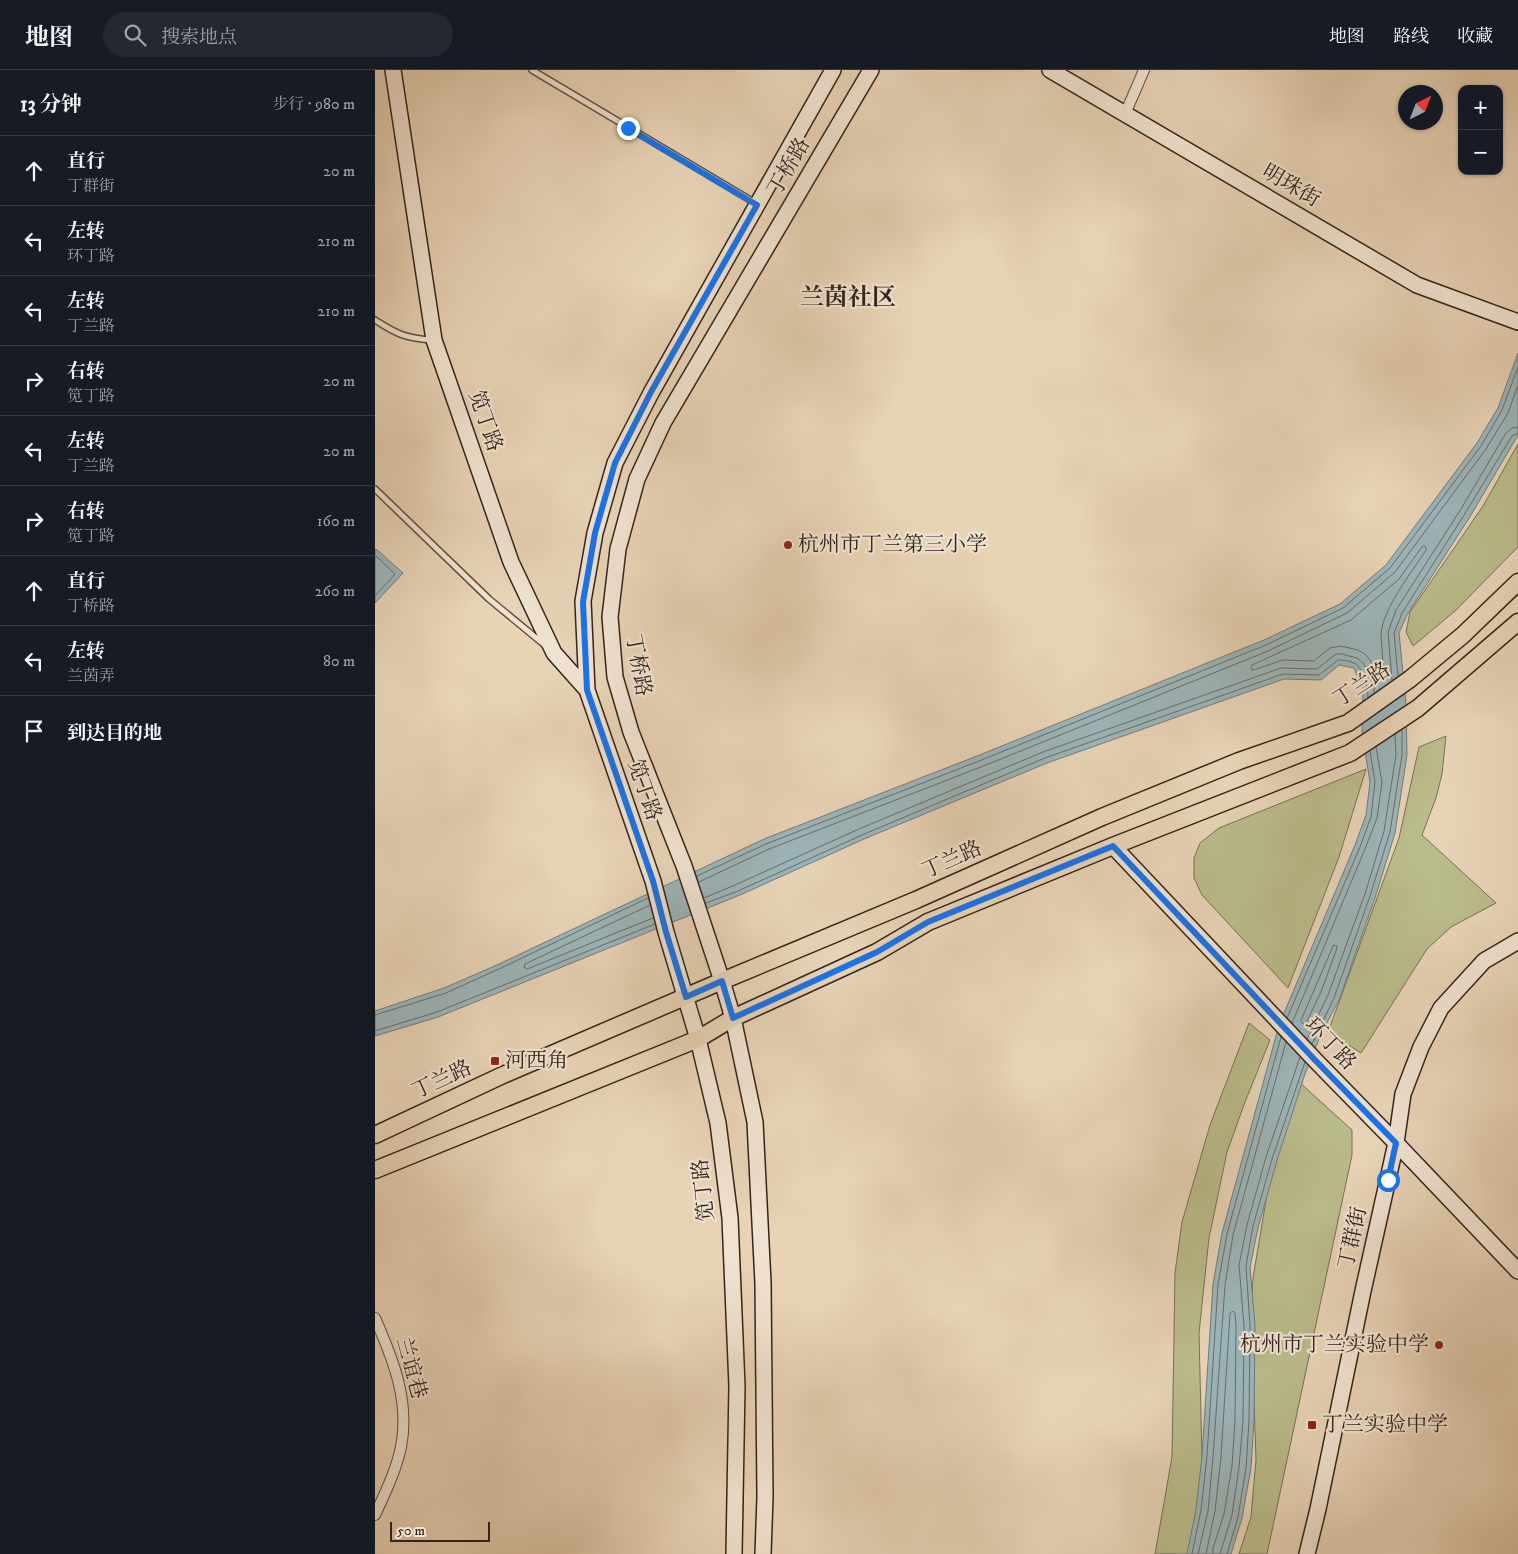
<!DOCTYPE html>
<html lang="zh">
<head>
<meta charset="utf-8">
<style>
  body { margin:0; font-family:"IM FELL DW Pica","Noto Serif SC",serif; background:#242831; color:#f1f3f6 }
  .controls { position:absolute; right:15px; top:15px; display:grid; overflow:hidden; border-radius:10px; box-shadow:0 1px 4px #0004 }
  .controls button { width:45px; height:45px; display:grid; place-items:center; padding:0; border:0; border-bottom:1px solid #363941; background:#171b24; color:#f1f3f6; font:25px sans-serif }
  .compass { position:absolute; left:1023px; top:15px; width:45px; height:45px; border-radius:50%; background:#171b24; box-shadow:0 1px 4px #0004; rotate:42deg }
  .scale { position:absolute; left:15px; bottom:12px; width:100px; box-sizing:border-box; padding-left:5px; border:2px solid #33241c; border-top:0; font-size:14px; line-height:18px; white-space:nowrap; color:#33241c; -webkit-text-stroke:4px #f0e2d0; paint-order:stroke }
  .stop { position:absolute; width:15px; height:15px; margin:-11px; border:4px solid #1a73e8; border-radius:50%; background:#fff }
  .stop.end { background:#1a73e8; border-color:#fff; box-shadow:0 1px 5px #0008 }
  .list { margin:0; padding:0; list-style:none }
  h2 { display:flex; justify-content:space-between; align-items:center; height:65px; margin:0; padding:0 20px; font-size:21px }
  h2 small { font-size:16px; font-weight:400; color:#9ea1a6 }
  .list li { display:grid; grid-template-columns:32px 1fr auto; gap:15px; align-items:center; box-sizing:border-box; height:70px; padding:0 20px; border-top:1px solid #363941 }
  .list b { display:block; font-size:19px; white-space:nowrap }
  .list p { margin:0; font-size:16px; white-space:nowrap; color:#9ea1a6 }
  .list em { font-size:16px; font-style:normal; color:#9ea1a6 }
  .icon { flex:none; width:28px; height:28px; fill:none; stroke:currentColor; stroke-width:2; stroke-linecap:round; stroke-linejoin:round }
  .map { position:relative; flex:none; width:1143px; height:1484px; overflow:hidden }
  header { display:flex; align-items:center; gap:30px; box-sizing:border-box; height:70px; padding:0 25px; background:#171b24; border-bottom:1px solid #363941 }
  header strong { font-size:24px }
  nav { display:flex; gap:28px; margin-inline-start:auto; font-size:18px }
  .search { width:350px; height:45px; background:#242831; display:flex; align-items:center; gap:12px; box-sizing:border-box; padding:0 18px; border-radius:28px; color:#9ea1a6; font-size:19px }
  main { display:flex }
  aside { flex:1; background:#171b24 }
  .map>svg:first-child { display:block }
  .green { fill:#babb8b; stroke:#767054 }
  .water { fill:#9cb5b9; stroke:#727b7a }
  .lines { fill:none; stroke-linecap:round; stroke-linejoin:round }
  .shore { stroke:#686c6a; stroke-width:1 }
  .lane-casing { stroke:#605042; stroke-width:8 }
  .street-casing { stroke:#605042; stroke-width:12 }
  .secondary-casing { stroke:#33241c; stroke-width:18 }
  .primary-casing { stroke:#33241c; stroke-width:19 }
  .lane { stroke:#f0e2d0; stroke-width:5 }
  .street { stroke:#f0e2d0; stroke-width:10 }
  .secondary { stroke:#f0e2d0; stroke-width:15 }
  .primary { stroke:#e8d3b6; stroke-width:16 }
  .route { stroke:#1a73e8; stroke-width:6 }
  .poi-dot { fill:#8f2418; stroke:#f0e2d0; stroke-width:2 }
  .labels { text-anchor:middle; dominant-baseline:central; stroke-width:4.5; stroke-linejoin:round; paint-order:stroke }
  .street-label { font-size:21px; fill:#33241c; stroke:#f0e2d0 }
  .poi-label { font-size:21px; fill:#33241c; stroke:#f0e2d0; text-anchor:start }
  .quarter-label { font-size:24px; font-weight:bold; fill:#33241c; stroke:#f0e2d0 }
</style>
</head>
<body>
<header>
<strong>地图</strong>
<div class="search"><svg class="icon" aria-label="search" viewBox="0 0 24 24"><circle cx="10" cy="10" r="6"/><path d="M15 15l6 6"/></svg>搜索地点</div>
<nav><a>地图</a><a>路线</a><a>收藏</a></nav>
</header>
<main>
<aside>
<h2>13 分钟<small>步行 · 980 m</small></h2>
<ul class="list">
<li><svg class="icon" aria-label="ahead" viewBox="0 0 24 24"><path d="M12 20V5M6 11l6-6 6 6"/></svg><div><b>直行</b><p>丁群街</p></div><em>20 m</em></li>
<li><svg class="icon" aria-label="left" viewBox="0 0 24 24"><path d="M17 20v-9H6M10 6l-5 5 5 5"/></svg><div><b>左转</b><p>环丁路</p></div><em>210 m</em></li>
<li><svg class="icon" aria-label="left" viewBox="0 0 24 24"><path d="M17 20v-9H6M10 6l-5 5 5 5"/></svg><div><b>左转</b><p>丁兰路</p></div><em>210 m</em></li>
<li><svg class="icon" aria-label="right" viewBox="0 0 24 24"><path d="M7 20v-9h11M14 6l5 5-5 5"/></svg><div><b>右转</b><p>笕丁路</p></div><em>20 m</em></li>
<li><svg class="icon" aria-label="left" viewBox="0 0 24 24"><path d="M17 20v-9H6M10 6l-5 5 5 5"/></svg><div><b>左转</b><p>丁兰路</p></div><em>20 m</em></li>
<li><svg class="icon" aria-label="right" viewBox="0 0 24 24"><path d="M7 20v-9h11M14 6l5 5-5 5"/></svg><div><b>右转</b><p>笕丁路</p></div><em>160 m</em></li>
<li><svg class="icon" aria-label="ahead" viewBox="0 0 24 24"><path d="M12 20V5M6 11l6-6 6 6"/></svg><div><b>直行</b><p>丁桥路</p></div><em>260 m</em></li>
<li><svg class="icon" aria-label="left" viewBox="0 0 24 24"><path d="M17 20v-9H6M10 6l-5 5 5 5"/></svg><div><b>左转</b><p>兰茵弄</p></div><em>80 m</em></li>
<li><svg class="icon" aria-label="arrive" viewBox="0 0 24 24"><path d="M6 21V4h12l-3 4 3 4H6"/></svg><div><b>到达目的地</b></div></li>
</ul>
</aside>
<div class="map">
<svg width="1143" height="1484" viewBox="0 0 1143 1484">
  <rect width="100%" height="100%" fill="#e8d3b6"/>
  <filter id="stains"><feTurbulence type="fractalNoise" baseFrequency=".004" numOctaves="4"/><feColorMatrix values="0 0 0 0 .2 0 0 0 0 .09 0 0 0 0 .02 0 0 0 .5 -.17"/></filter>
  <radialGradient id="worn" r=".72"><stop offset=".6" stop-color="#630" stop-opacity="0"/><stop offset="1" stop-color="#630" stop-opacity=".3"/></radialGradient>
  <path class="green" d="M1143,374V477L1080,541L1038,576L1031,562L1035,542L1108,436Z
    M1071,666L1067,704L1061,728L1047,765L1121,833L1076,857L1052,879L986,983L953,962L1024,768L1044,677Z
    M991,699L964,787L913,918L827,825L819,808V788L825,773L844,758Z
    M874,953L895,970L870,1032L852,1082L834,1168L824,1263L828,1429L815,1484H780L797,1387L800,1203L807,1152L835,1055Z
    M924,1012L977,1060V1085L892,1484H864L876,1447L881,1390L879,1329L874,1270L878,1208L892,1124Z"/>
  <path class="water" d="M1143,283V365L1096,445L1032,545L1024,563L1031,633L1032,685L1020,763L1000,828L964,930L946,964L930,1004L902,1090L883,1158L875,1197L880,1255L879,1351L876,1398L867,1448L856,1484H812L821,1440L827,1386L838,1214L847,1163L904,955L980,775L991,745L995,712L987,663L988,619L979,598L964,595L946,610L909,609L672,693L489,769L365,825L63,947L0,966V941L69,918L124,894L389,769L602,686L889,570L965,534L1011,495L1102,373L1123,338Z
    M1,479L28,503L0,533V480Z"/>
  <g class="lines">
    <path class="shore" d="M1049,476L1051,477V480C1037,502 1008,538 1006,564L1009,608L1008,610L1004,609L995,590L990,584L983,580L966,576L955,578L939,591L908,590L878,600L876,599L877,595L976,550L1024,509L1047,477Z
      M0,485L20,504L0,526
      M1023,606L1019,563L1027,543L1091,442L1137,366L1143,363
      M1017,610L1013,562L1021,540L1086,439L1131,363L1137,358L1143,357
      M322,806L391,774L604,691L891,575L968,538L1015,498L1106,376L1127,340L1143,297
      M324,812L394,779L606,697L893,581L972,543L1020,502L1111,379L1133,343L1143,315
      M329,828L360,815L484,759L668,682L906,598L942,599L961,584H967L982,588L989,594L999,615V623
      M331,833L363,821L487,765L670,688L908,604L944,605L963,590C968,590 979,591 983,596C989,603 993,618 993,627
      M275,835L150,894L149,897L152,899L278,848
      M959,875L962,876V878L946,922L931,953L928,954L926,951Z
      M0,945L71,923L126,898L273,828
      M912,948L985,777L996,747L1000,712L995,681
      M917,953L990,779L1002,748L1007,712L1001,677
      M0,961L62,942L280,854
      M932,969L953,925L990,824L1009,761L1021,685L1020,664
      M937,974L959,928L995,826L1015,762L1027,685V660
      M817,1484L826,1440L832,1386L843,1215L852,1164L906,967
      M823,1484L833,1441L838,1387L850,1215L858,1165L911,972
      M831,1484L840,1441L846,1387L855,1243L858,1241L860,1243L861,1256L860,1350L857,1396L849,1444L838,1478V1484
      M845,1484L857,1445L864,1397L868,1351L869,1256L864,1195L872,1155L891,1087L925,987
      M852,1484L863,1447L871,1398L874,1351L875,1256L871,1196L878,1156L897,1089L930,992"/>
    <g class="lane-casing">
      <path id="lane" d="M157,0L382,134
        M0,250C22,264 30,268 56,270
        M0,419L114,529L171,576"/>
    </g>
    <g class="street-casing">
      <path id="street" d="M750,44L769,0
        M0,1248C18,1289 35,1331 26,1377C21,1401 10,1423 0,1445"/>
    </g>
    <g class="secondary-casing">
      <path id="secondary" d="M18,0L59,270L136,492L179,583L212,620L278,811L291,862L323,969L343,1053L355,1148L362,1316L359,1484
        M675,0L1042,215L1143,252
        M212,620L208,531L220,463L240,393L276,323L458,0
        M738,776L940,990L1021,1073L1143,1201
        M388,1484L390,1427L388,1213L380,1052L358,948L347,911L309,796L256,662L240,607L235,547L243,479L262,409L288,353L496,0
        M932,1484L943,1439L988,1221L1021,1073L1028,1024L1046,977L1066,938L1109,891L1143,871"/>
    </g>
    <g class="primary-casing">
      <path id="primary" d="M0,1065L128,1005L347,911L541,830L727,747L864,691L973,653L1035,609L1088,565L1143,512
        M0,1100L323,969L358,948L502,882L553,852L738,776L975,683L1043,638L1143,552"/>
    </g>
    <use href="#lane" class="lane"/>
    <use href="#street" class="street"/>
    <use href="#secondary" class="secondary"/>
    <use href="#primary" class="primary"/>
  </g>
  <g class="lines">
    <path class="route" d="M253,58L382,135L276,322L240,393L220,463L208,532L212,620L278,811L291,862L311,927L347,911L358,948L502,882L553,852L738,776L940,990L1021,1073L1013,1110"/>
  </g>
  <g class="poi-dot">
    <circle cx="413" cy="475" r="5"/>
    <rect x="115" y="986" width="10" height="10" rx="2.5"/>
    <circle cx="1064" cy="1275" r="5"/>
    <rect x="932" y="1350" width="10" height="10" rx="2.5"/>
  </g>
  <g class="labels">
    <g class="street-label">
      <text transform="translate(414 97) rotate(-60)">丁桥路</text>
      <text transform="translate(916 116) rotate(30)">明珠街</text>
      <text transform="translate(110 351) rotate(71)">笕丁路</text>
      <text transform="translate(263 595) rotate(80)">丁桥路</text>
      <text transform="translate(987 615) rotate(-33)">丁兰路</text>
      <text transform="translate(269 720) rotate(71)">笕丁路</text>
      <text transform="translate(577 790) rotate(-24)">丁兰路</text>
      <text transform="translate(955 974) rotate(46)">环丁路</text>
      <text transform="translate(67 1010) rotate(-25)">丁兰路</text>
      <text transform="translate(329 1120) rotate(-96)">笕丁路</text>
      <text transform="translate(978 1168) rotate(-77)">丁群街</text>
      <text transform="translate(36 1298) rotate(75)">兰谊巷</text>
    </g>
    <g class="poi-label">
      <text x="423" y="475">杭州市丁兰第三小学</text>
      <text x="130" y="991">河西角</text>
      <text x="1054" y="1275" text-anchor="end">杭州市丁兰实验中学</text>
      <text x="947" y="1355">丁兰实验中学</text>
    </g>
    <g class="quarter-label">
      <text x="473" y="228">兰茵社区</text>
    </g>
  </g>
  <rect width="100%" height="100%" filter="url(#stains)"/>
  <rect width="100%" height="100%" fill="url(#worn)"/>
</svg>
<div class="controls">
<button>+</button>
<button>−</button>
</div>
<svg class="compass" viewBox="-18 -18 36 36"><path d="M0-13l5 13h-10z" fill="#e53935"/><path d="M0 13l5-13h-10z" fill="#9ea1a6"/></svg>
<div class="scale">50 m</div>
<div class="stop" style="left:1013px;top:1110px"></div>
<div class="stop end" style="left:253px;top:58px"></div>
</div>
</main>
</body>
</html>
